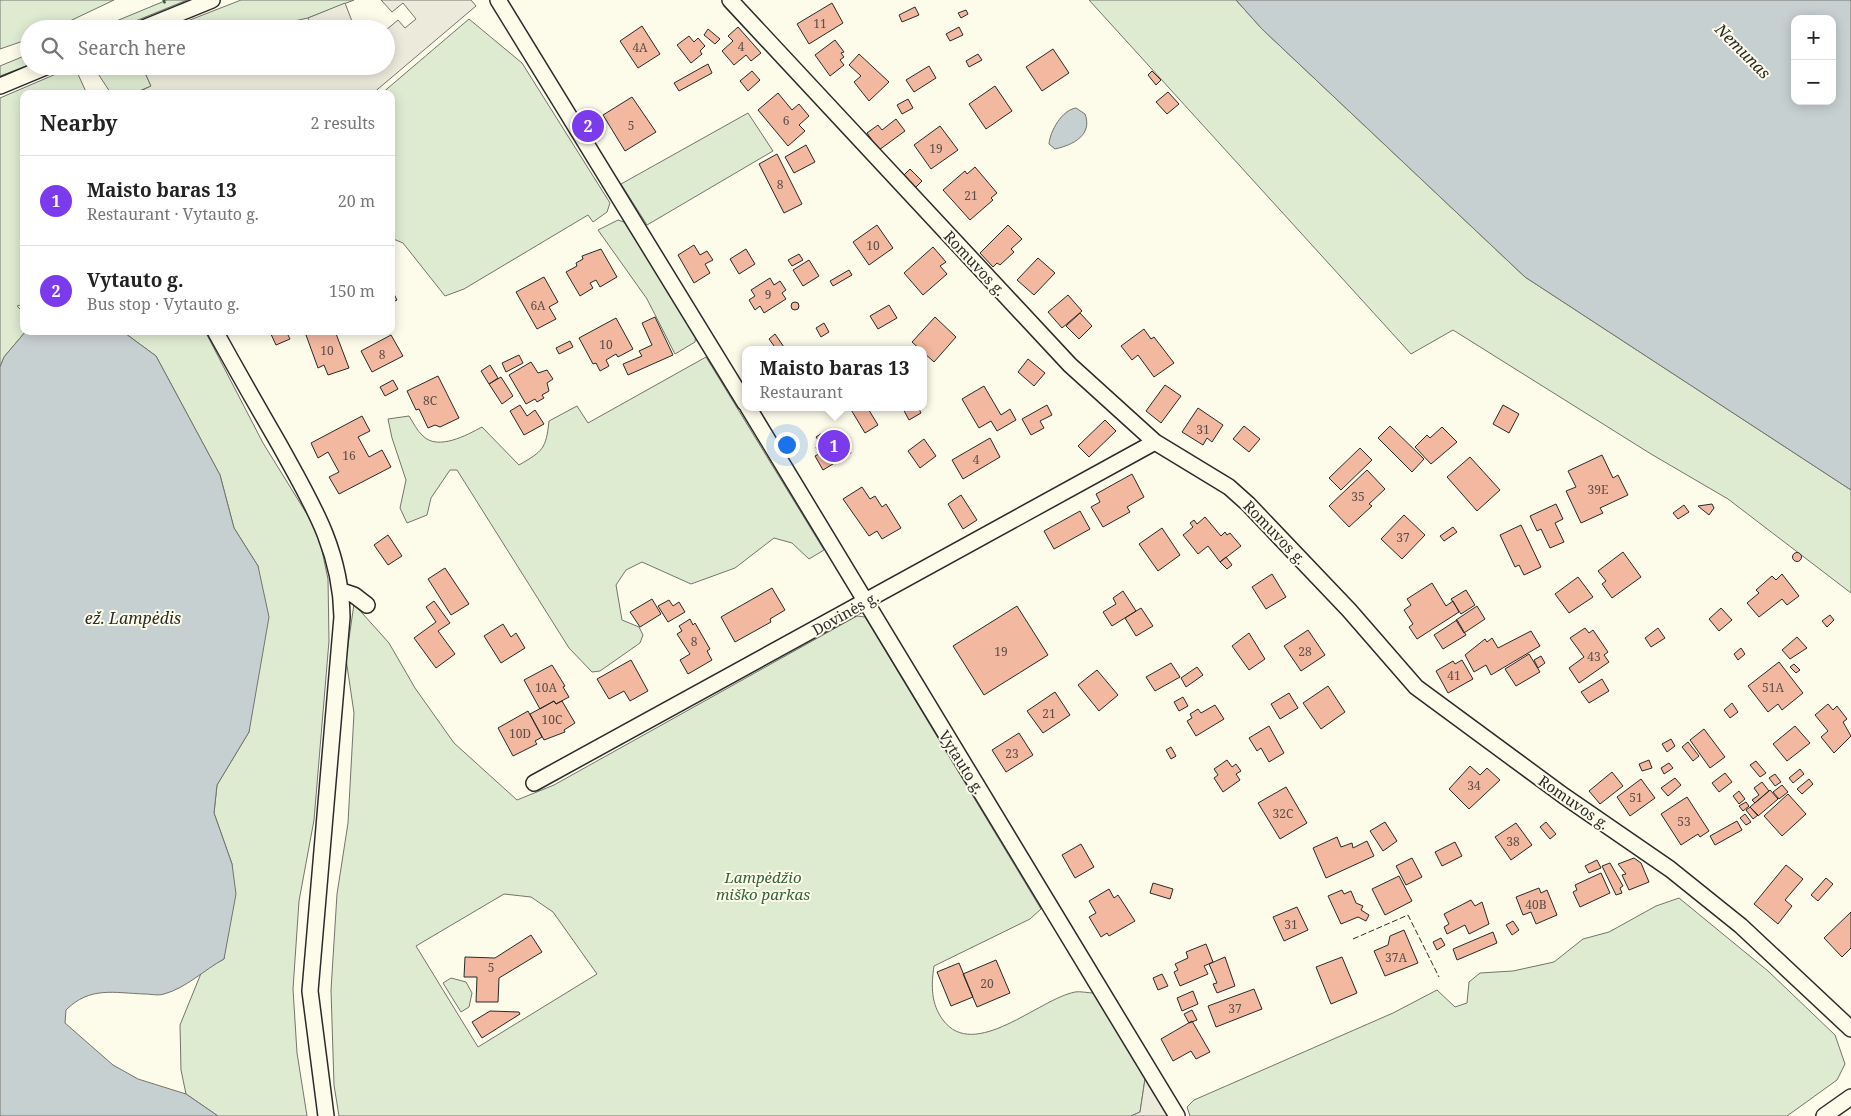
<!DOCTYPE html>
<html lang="en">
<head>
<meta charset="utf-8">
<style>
  body { margin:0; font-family:"Noto Serif",serif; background:#f2f2f2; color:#222 }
  .controls { position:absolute; right:15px; top:15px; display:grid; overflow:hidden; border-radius:10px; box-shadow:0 2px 12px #0003 }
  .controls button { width:45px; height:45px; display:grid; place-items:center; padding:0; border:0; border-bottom:1px solid #e0e0e0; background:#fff; color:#222; font:25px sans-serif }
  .you { position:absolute; left:786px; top:444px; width:18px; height:18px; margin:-12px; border:4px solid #fff; border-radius:50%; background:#1a73e8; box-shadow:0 0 0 8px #1a73e833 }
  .badge { display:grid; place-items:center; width:32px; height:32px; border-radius:50%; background:#7c3aed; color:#fff; font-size:16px; font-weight:700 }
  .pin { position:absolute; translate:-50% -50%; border:2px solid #fff; box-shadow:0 1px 5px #0006 }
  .popup { position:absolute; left:742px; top:346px; width:185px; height:65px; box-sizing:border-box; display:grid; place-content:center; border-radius:10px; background:#fff; filter:drop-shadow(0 1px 4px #0005); font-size:16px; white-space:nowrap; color:#767676 }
  .popup b { font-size:19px; color:#222 }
  .popup::after { content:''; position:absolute; left:50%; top:100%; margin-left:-10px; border:10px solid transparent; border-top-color:#fff }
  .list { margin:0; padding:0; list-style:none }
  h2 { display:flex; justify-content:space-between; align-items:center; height:65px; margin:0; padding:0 20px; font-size:21px }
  h2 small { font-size:16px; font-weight:400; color:#767676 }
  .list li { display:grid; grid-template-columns:32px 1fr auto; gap:15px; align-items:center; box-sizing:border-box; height:90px; padding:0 20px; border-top:1px solid #e0e0e0 }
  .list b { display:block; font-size:19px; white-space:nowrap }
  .list p { margin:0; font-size:16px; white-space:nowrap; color:#767676 }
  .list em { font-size:16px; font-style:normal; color:#767676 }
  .icon { flex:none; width:28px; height:28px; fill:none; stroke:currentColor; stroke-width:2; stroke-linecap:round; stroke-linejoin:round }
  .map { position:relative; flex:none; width:1851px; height:1116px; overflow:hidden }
  .search { position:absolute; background:#fff; box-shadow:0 2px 12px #0003; left:20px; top:20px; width:375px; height:55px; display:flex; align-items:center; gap:12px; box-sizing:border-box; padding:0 18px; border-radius:28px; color:#767676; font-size:19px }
  .panel { position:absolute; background:#fff; box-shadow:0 2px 12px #0003; left:20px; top:90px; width:375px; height:245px; border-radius:10px }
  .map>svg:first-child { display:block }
  .green { fill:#deebd1; stroke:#74746e; fill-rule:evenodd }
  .parking { fill:#eceadb; stroke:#74746e }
  .water { fill:#c7d0d0; stroke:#74746e; fill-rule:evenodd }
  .building { fill:#f2b8a0; stroke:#2b2b2b }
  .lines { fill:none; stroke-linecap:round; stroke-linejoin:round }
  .street-casing { stroke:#2b2b2b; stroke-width:18 }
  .street { stroke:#fdfbea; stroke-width:15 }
  .hedge { stroke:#34623c; stroke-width:4; stroke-dasharray:2.5 4; stroke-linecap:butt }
  .fence { stroke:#2b2b2b; stroke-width:1; stroke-dasharray:6 2.5; stroke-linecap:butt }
  .labels { text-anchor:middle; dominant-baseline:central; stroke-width:4; stroke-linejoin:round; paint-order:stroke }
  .number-label { font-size:12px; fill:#5d4e48 }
  .street-label { font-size:15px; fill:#2b2b2b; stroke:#fdfbea }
  .park-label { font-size:15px; font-style:italic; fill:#34623c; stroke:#fdfbea }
  .water-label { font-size:16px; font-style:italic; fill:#2b2b2b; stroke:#fdfbea }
</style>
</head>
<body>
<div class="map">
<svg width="1851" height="1116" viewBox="0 0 1851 1116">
  <rect width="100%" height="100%" fill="#fdfbea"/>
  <path class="green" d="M0,0H114L53,29H29V39L0,49Z
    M167,0H187L116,29H97Z
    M241,0H354L308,18L257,29H167Z
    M1089,0H1236L1262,29L1525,277L1851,490V593L1728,499L1651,454L1453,330L1411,354Z
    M469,19L522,63L610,203L607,212L593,222L588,215L464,289L445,296L403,243L391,238V94H381Z
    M29,54V65L0,76V66Z
    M93,66H167L146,75L151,86L132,94L110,92Z
    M70,68L77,72L87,94H24V304L17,306L24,313V331H26L4,357L0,367V98Z
    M748,113L773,151L647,225L621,184Z
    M618,220L624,222L696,334L695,342L675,354L647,299L598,230Z
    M122,331H205L263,443L318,532L328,579L329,641L314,820L299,901L293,989L297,1053L307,1116H218L186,1094L181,1070L180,1025L202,971L224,959L232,864L214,813L217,785L249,732L258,566L234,528L220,475L156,356Z
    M706,357L824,550L809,559L792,543L774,538L735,568L691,584L642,562L626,570L616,585L622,620L639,627L643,635L640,643L600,671L592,672L569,648L457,470H450L431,498L427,515L407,523L400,508L406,480L392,438L388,419L409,416C413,422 417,431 423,436C438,451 467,435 482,427L519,465C543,451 546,449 549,421L577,406L588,423Z
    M354,604L389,643L415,688L454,743L517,800L554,785L857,616L865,617L1041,909L1030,919L934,966C931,986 931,1004 943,1020C974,1062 1039,999 1075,992C1080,991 1088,993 1094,993L1145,1079L1140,1112L1131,1116H339L334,1085L331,990L337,894L348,823L354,713L346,659ZM504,894L531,897L553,912L597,974L478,1047L416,946Z
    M1679,898L1768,971L1835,1035L1845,1064L1837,1080L1787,1116H1190L1187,1107L1194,1100L1393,1013L1437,990L1455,1007L1467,1003L1469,982L1480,973L1513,971L1554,962L1583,939L1609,932L1656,906Z
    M451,978L466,982L472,993L469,1007L461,1012L443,983Z"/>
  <path class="parking" d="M381,0H471L476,6L372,94H134L151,86L146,75L167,66H386V30L398,20L405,28L416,19L403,3L392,12Z
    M345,3L355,29H313L308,18Z
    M1145,1079L1168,1116H1131L1140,1112Z"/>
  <path class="water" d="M1236,0H1851V490L1525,277L1262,29ZM1795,19H1832V101H1795Z
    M1076,108L1085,114C1093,135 1073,145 1055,149L1049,144C1050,131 1062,110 1076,108Z
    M26,331H122L156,356L220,475L234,528L258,566L269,617L249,732L217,785L214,813L232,864L236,894L224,959C204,970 186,988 164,994C158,996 151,994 145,994C114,993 90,986 66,1010L65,1023L113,1065L138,1079L186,1094L218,1116H0V367L4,357Z"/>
  <path class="building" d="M832,3L843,23L809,44L797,24Z
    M915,7L919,15L902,22L899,15Z
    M966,10L968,14L961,18L958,13Z
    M642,26L660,54L638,68L620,41Z
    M738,27L761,53L751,61L746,55L734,65L722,51L733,41L728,36Z
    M959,27L963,35L950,41L946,34Z
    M708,29L720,39L715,44L704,35Z
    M689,36L694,42L698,38L705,46L700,51L702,54L691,63L677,45Z
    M835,40L844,52L841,53L844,57L840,60L844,65L830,76L815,55Z
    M1053,49L1069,73L1042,91L1026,67Z
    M859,54L889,82L869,101L854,82L861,76L849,65Z
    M978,54L982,60L969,67L966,61Z
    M708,64L712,73L679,91L674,83Z
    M929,66L936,78L914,92L906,80Z
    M752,71L760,80L748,91L740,81Z
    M1152,71L1161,80L1156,85L1148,75Z
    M995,86L1012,111L986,129L969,104Z
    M1168,92L1179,104L1167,114L1156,102Z
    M778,93L792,110L799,104L809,116L799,125L805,131L788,146L758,110Z
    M632,97L656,132L625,151L603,115Z
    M908,99L913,108L902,114L897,105Z
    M896,119L905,131L879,150L867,133L878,125L882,130Z
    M940,126L958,150L931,169L914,145Z
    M806,145L815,162L794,173L785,157Z
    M777,154L802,204L784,213L759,164Z
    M975,167L997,193L991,198L993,200L970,220L943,190L965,171L967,174Z
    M910,169L922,181L915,188L903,176Z
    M877,225L893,248L869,265L853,242Z
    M1008,225L1022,239L1011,249L1014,252L1000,265L997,263L993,267L980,253Z
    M694,245L700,255L707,251L713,260L705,264L710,273L694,283L678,255Z
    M933,247L946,262L940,266L947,274L923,295L904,273Z
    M601,249L617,277L600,287L596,280L590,283L593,288L580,296L566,272L577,266L576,263L583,259L582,256Z
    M746,249L755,264L739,274L730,259Z
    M799,254L803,260L792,266L788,260Z
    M1038,258L1055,273L1034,295L1017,280Z
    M809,260L819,276L803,286L793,270Z
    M849,270L852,275L833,286L830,281Z
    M544,277L558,302L549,307L556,319L537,329L516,292Z
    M770,278L774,285L780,281L786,290L782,293L786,299L764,313L760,306L755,310L749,300L755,296L751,290Z
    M391,288L397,300L391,303Z
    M1068,295L1082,311L1062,328L1048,312Z
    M791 306a4 4 0 1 1 8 0a4 4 0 1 1-8 0Z
    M889,305L897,318L878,329L870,316Z
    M1080,313L1092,326L1079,339L1066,326Z
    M655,317L673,355L628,375L623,364L642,356L639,351L652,345L642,323Z
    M935,317L956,337L934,362L912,342Z
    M616,318L633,349L618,357L616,354L606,360L609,366L600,371L596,363L593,364L579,338Z
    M824,323L829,332L821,337L816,328Z
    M1144,329L1151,339L1154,337L1174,363L1154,377L1138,355L1132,360L1121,346Z
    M286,331L290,339L276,345L270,332Z
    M316,331H335L349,368L328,375L324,365L318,368L306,335Z
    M775,334L786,350H777L769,339Z
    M391,335L403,356L372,372L361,351Z
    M570,341L573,347L559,354L556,348Z
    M519,355L523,363L506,372L502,363Z
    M1028,359L1045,373L1034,386L1018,372Z
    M531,362L538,373L547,370L553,379L547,383L549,391L542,395L544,398L537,402L535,399L526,404L509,375Z
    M490,365L498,378L489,384L481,371Z
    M438,376L459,418L440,427L435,425L428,428L419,409L416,410L407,391Z
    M501,377L513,396L502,404L489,384Z
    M393,380L398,389L385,396L380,387Z
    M1165,385L1181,396L1161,423L1146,411Z
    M984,386L1001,415L1010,409L1016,420L997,431L991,421L979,428L962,399Z
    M520,405L527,416L535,410L544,424L524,435L510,411Z
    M1047,405L1052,415L1040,421L1044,428L1031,435L1022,419Z
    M1503,405L1519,414L1509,433L1493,424Z
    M867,407L878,425L865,433L850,408Z
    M902,407H918L921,413L909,420Z
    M1198,408L1223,425L1212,442L1207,438L1203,445L1182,432Z
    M362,416L370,431L358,437L369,457L382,450L391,467L339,494L329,477L339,472L328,452L318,458L311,443Z
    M1105,420L1116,431L1089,457L1078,446Z
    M1244,426L1260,439L1249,452L1233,439Z
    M1390,426L1424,459L1412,472L1378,438Z
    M1442,427L1457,442L1431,464L1415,447L1427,435L1430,438Z
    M827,430L830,435L839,430L851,453L823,470L815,456L819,454L816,447L821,444L816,437Z
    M990,438L1000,457L963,479L952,460Z
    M924,439L936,456L920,468L908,451Z
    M1360,448L1372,460L1341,490L1329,478Z
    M1602,455L1613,478L1618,475L1628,495L1600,508L1603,513L1581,523L1566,491L1576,487L1568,471Z
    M1470,457L1500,490L1477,511L1447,477Z
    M1367,470L1385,489L1369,504L1372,506L1349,527L1329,506Z
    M1132,474L1144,497L1127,507L1130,512L1103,527L1091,507L1100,502L1096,494Z
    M862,487L870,499L875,496L882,507L886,504L901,528L882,539L877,531L869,536L843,499Z
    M961,495L977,520L963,529L948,504Z
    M1556,504L1563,519L1555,523L1564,542L1550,548L1541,529L1537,531L1530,516Z
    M1712,504L1714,508L1709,515L1698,506Z
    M1684,505L1689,512L1678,519L1673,513Z
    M1080,511L1090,529L1054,549L1044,531Z
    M1404,515L1425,535L1402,559L1381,539Z
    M1205,517L1221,536L1225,532L1227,535L1230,533L1241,546L1220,562L1208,546L1198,554L1183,535L1193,527L1190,523L1194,520L1197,524Z
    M1521,525L1541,567L1524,575L1519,565L1515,567L1500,535Z
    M1453,527L1457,532L1444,541L1440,536Z
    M1162,528L1180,555L1158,571L1139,544Z
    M388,535L402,556L388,565L374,545Z
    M1623,552L1641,577L1612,598L1602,584L1606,581L1598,571Z
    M1792.5 557a4.5 4.5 0 1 1 9 0a4.5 4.5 0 1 1-9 0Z
    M1226,557L1232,565L1227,569L1220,562Z
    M445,568L469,604L451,615L428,579Z
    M1272,574L1286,597L1266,609L1252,587Z
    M1782,574L1799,596L1787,605L1782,599L1759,617L1747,603L1759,593L1756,590L1772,576L1776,580Z
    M1578,577L1593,597L1569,613L1555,594Z
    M1432,583L1446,606L1453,601L1459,612L1417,639L1409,627L1413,624L1404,610L1411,605L1407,599Z
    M772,588L785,610L770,619L771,622L735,642L721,617Z
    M1466,590L1475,605L1461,614L1451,599Z
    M1123,591L1136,611L1112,626L1103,612L1116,604L1113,598Z
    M652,599L661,614L640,627L630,612Z
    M669,600L673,606L679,602L685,612L668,622L658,606Z
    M434,601L450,623L438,631L455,654L436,668L414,638L436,622L426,607Z
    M1017,606L1048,655L984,695L953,646Z
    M1477,606L1485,619L1464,633L1456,620Z
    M1141,608L1153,626L1136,636L1125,618Z
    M1721,608L1732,620L1719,631L1709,619Z
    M1830,615L1834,620L1827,627L1822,621Z
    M690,619L693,625L695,623L710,649L707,651L712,660L688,674L680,660L690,654L677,634L682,631L679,626Z
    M1457,620L1466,635L1443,649L1434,635Z
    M503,624L511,637L516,633L525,648L501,663L484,636Z
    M1585,628L1589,633L1593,630L1608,652L1604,655L1609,662L1579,683L1569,668L1584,657L1570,638Z
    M1658,628L1665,638L1651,647L1645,638Z
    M1308,630L1325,655L1301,671L1284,646Z
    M1531,631L1540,646L1491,675L1486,665L1474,672L1465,655L1485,639L1487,642L1492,638L1498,648Z
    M1249,633L1265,659L1249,670L1232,646Z
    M1797,637L1807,648L1790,659L1782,650Z
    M1741,648L1745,654L1738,660L1734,654Z
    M1529,654L1540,672L1516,686L1505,669Z
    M1541,656L1545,663L1538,668L1534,660Z
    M631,660L648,691L630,701L624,691L609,699L597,679Z
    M1462,660L1473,679L1448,693L1436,671L1453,661L1455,664Z
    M1779,662L1803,693L1782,710L1778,704L1768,712L1748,686Z
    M1171,663L1180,677L1155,691L1146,677Z
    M1794,664L1800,670L1796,673L1790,667Z
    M552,665L565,686L563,687L569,697L556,704L554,701L540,709L524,680Z
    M1197,667L1203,675L1186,687L1181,678Z
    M1097,670L1118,695L1099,711L1078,685Z
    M1602,679L1609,691L1589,703L1581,692Z
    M1328,686L1345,712L1321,729L1303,703Z
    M1055,692L1070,715L1043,733L1027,711Z
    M1289,693L1298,708L1280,719L1271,704Z
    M1183,697L1188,706L1179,711L1174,702Z
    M554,701L556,704L562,701L575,723L564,730L565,732L544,740L530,714Z
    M1732,703L1738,712L1730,718L1724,710Z
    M1828,704L1833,710L1837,706L1847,719L1843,722L1851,736L1834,753L1821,737L1828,731L1815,715Z
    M1215,705L1224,719L1196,736L1187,721L1192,718L1190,714L1198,709L1201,713Z
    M528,711L542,737L535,741L537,744L513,756L498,728Z
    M1269,726L1284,753L1269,762L1261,748L1257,751L1249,738Z
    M1795,726L1810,743L1787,761L1773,744Z
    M1704,729L1725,757L1710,768L1690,740Z
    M1019,733L1033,755L1006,772L992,750Z
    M1671,739L1675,746L1667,752L1662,744Z
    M1688,742L1699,756L1693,761L1682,747Z
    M1171,747L1176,756L1171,759L1166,750Z
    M1227,760L1232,767L1236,764L1241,771L1236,774L1240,780L1223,792L1214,778L1218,775L1214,769Z
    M1649,760L1652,768L1642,771L1639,764Z
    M1756,761L1766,773L1760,777L1750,765Z
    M1669,763L1673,768L1664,774L1661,768Z
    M1470,766L1480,775L1487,768L1500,780L1469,809L1449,789Z
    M1800,769L1804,774L1793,783L1789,778Z
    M1612,772L1623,786L1600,804L1589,791Z
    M1725,773L1732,782L1719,792L1712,783Z
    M1775,774L1781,782L1775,786L1769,778Z
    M1675,778L1681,785L1668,796L1661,788Z
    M1641,779L1655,798L1630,816L1617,797Z
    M1809,779L1813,784L1802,794L1797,789Z
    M1762,782L1769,791L1755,803L1752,800L1759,795L1754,788Z
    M1782,785L1788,792L1779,799L1773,792Z
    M1286,787L1307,823L1280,839L1258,803Z
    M1770,790L1778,799L1758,816L1750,807Z
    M1739,791L1745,799L1739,804L1733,796Z
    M1788,794L1806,814L1782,836L1764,816Z
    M1687,797L1709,831L1700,837L1698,834L1681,845L1661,814Z
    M1746,802L1749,806L1743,811L1739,806Z
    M1750,807L1758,815L1753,819L1746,810Z
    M1745,814L1751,822L1746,825L1740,818Z
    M1737,821L1742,830L1715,845L1710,836Z
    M1385,822L1397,841L1383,851L1370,831Z
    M1546,822L1556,834L1550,839L1540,827Z
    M1516,823L1532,845L1511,860L1495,837Z
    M1337,837L1341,847L1352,843L1353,848L1367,841L1374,856L1326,878L1313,848Z
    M1455,842L1462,856L1442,866L1435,852Z
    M1081,844L1094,867L1075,878L1062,855Z
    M1412,858L1422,877L1406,885L1396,866Z
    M1634,858L1641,863L1649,882L1629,890L1622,875L1626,874L1618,864Z
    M1597,860L1601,868L1589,873L1585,866Z
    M1610,863L1623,886L1620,888L1622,893L1616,895L1602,866Z
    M1786,865L1803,879L1785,900L1792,906L1778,924L1754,904Z
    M1601,873L1610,893L1580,907L1573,892L1577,890L1575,885Z
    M1399,876L1412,901L1385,915L1372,889Z
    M1826,878L1833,884L1818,901L1811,895Z
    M1153,883L1173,889L1170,899L1150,893Z
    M1539,888L1541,893L1547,890L1557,915L1536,924L1531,912L1523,915L1516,897Z
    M1109,889L1114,898L1118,895L1135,921L1109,936L1107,933L1101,937L1089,917L1096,913L1089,901Z
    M1342,890L1344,894L1351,891L1356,903L1363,906L1361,910L1369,915L1366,921L1358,917L1341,924L1328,896Z
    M1471,900L1475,906L1482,902L1489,924L1469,934L1465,925L1447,934L1444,927L1449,924L1444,914Z
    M1297,907L1308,930L1284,941L1273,917Z
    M1851,912V948L1842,957L1824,938Z
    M1513,921L1519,930L1512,935L1506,925Z
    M1404,930L1418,963L1385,976L1374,951L1388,945L1390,936Z
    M1493,932L1497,943L1457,960L1453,949Z
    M531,935L542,952L499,978L498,1002H476L477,977H464L465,957L495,958Z
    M1441,938L1445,945L1437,950L1433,942Z
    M1206,944L1213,962L1204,966L1208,974L1180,986L1174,972L1178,970L1175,964L1188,958L1186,952Z
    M1225,957L1235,986L1217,993L1213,984L1217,983L1209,964Z
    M1342,957L1357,993L1331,1004L1316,967Z
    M996,960L1010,993L977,1007L963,974Z
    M959,963L973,997L951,1006L937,972Z
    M1162,974L1168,986L1158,990L1153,978Z
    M1254,989L1262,1009L1216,1027L1208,1006Z
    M1193,991L1198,1004L1182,1011L1177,998Z
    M1192,1010L1197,1020L1189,1023L1184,1014Z
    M490,1011L519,1012L520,1014L482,1038L472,1022Z
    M1192,1021L1210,1052L1196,1059L1191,1051L1173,1061L1161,1039Z"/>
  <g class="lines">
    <g class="street-casing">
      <path id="street" d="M498,0L745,403
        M730,0L1070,365L1155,442L1229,487L1248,504L1349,610L1416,687L1564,796L1670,869L1741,926L1851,1029
        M141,29L212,0
        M0,86L48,66
        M215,331C236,369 257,406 279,444C311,502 341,549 342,617L310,991L326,1116
        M748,407L1177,1116
        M342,591L354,595L367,605
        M534,783L1155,442
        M1824,1116L1851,1097"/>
    </g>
    <use href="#street" class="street"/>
    <path class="hedge" d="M163,2L168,0"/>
    <path class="fence" d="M1353,939L1408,915L1439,977"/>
  </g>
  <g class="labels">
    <g class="number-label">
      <text x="820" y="23">11</text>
      <text x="741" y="46">4</text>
      <text x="640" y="47">4A</text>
      <text x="786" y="120">6</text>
      <text x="631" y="125">5</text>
      <text x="936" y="148">19</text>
      <text x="780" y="184">8</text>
      <text x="971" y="195">21</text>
      <text x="873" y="245">10</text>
      <text x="768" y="294">9</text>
      <text x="538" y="305">6A</text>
      <text x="606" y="344">10</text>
      <text x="327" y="350">10</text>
      <text x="382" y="354">8</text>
      <text x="430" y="400">8C</text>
      <text x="1203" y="429">31</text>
      <text x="349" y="455">16</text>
      <text x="976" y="459">4</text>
      <text x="1598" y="489">39E</text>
      <text x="1358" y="496">35</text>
      <text x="1403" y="537">37</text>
      <text x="694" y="641">8</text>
      <text x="1001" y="651">19</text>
      <text x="1305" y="651">28</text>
      <text x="1594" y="656">43</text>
      <text x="1454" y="675">41</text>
      <text x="546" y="687">10A</text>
      <text x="1773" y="687">51A</text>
      <text x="1049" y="713">21</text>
      <text x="552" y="719">10C</text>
      <text x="520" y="733">10D</text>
      <text x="1012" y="753">23</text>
      <text x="1474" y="785">34</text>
      <text x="1636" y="797">51</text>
      <text x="1283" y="813">32C</text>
      <text x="1684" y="821">53</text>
      <text x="1513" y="841">38</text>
      <text x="1536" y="904">40B</text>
      <text x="1291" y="924">31</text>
      <text x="1396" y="957">37A</text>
      <text x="491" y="967">5</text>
      <text x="987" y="983">20</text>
      <text x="1235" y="1008">37</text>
    </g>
    <g class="street-label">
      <text transform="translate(975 263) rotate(47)">Romuvos g.</text>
      <text transform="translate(1275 532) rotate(46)">Romuvos g.</text>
      <text transform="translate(845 613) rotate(-29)">Dovinės g.</text>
      <text transform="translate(962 762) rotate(58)">Vytauto g.</text>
      <text transform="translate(1574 802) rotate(35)">Romuvos g.</text>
    </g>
    <g class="park-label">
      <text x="763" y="877">Lampėdžio<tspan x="763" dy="17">miško parkas</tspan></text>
    </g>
    <g class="water-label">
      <text transform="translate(1743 51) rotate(45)">Nemunas</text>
      <text x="133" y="618">ež. Lampėdis</text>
    </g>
  </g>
</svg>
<div class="controls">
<button>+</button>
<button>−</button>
</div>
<div class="you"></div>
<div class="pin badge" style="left:834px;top:446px">1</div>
<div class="popup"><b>Maisto baras 13</b>Restaurant</div>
<div class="pin badge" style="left:588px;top:126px">2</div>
<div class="search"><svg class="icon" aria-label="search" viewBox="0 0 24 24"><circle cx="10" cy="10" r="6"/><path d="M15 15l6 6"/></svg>Search here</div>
<section class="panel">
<h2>Nearby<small>2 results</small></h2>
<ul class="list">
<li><span class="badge">1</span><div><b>Maisto baras 13</b><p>Restaurant · Vytauto g.</p></div><em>20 m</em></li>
<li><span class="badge">2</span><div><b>Vytauto g.</b><p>Bus stop · Vytauto g.</p></div><em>150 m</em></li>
</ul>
</section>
</div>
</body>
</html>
